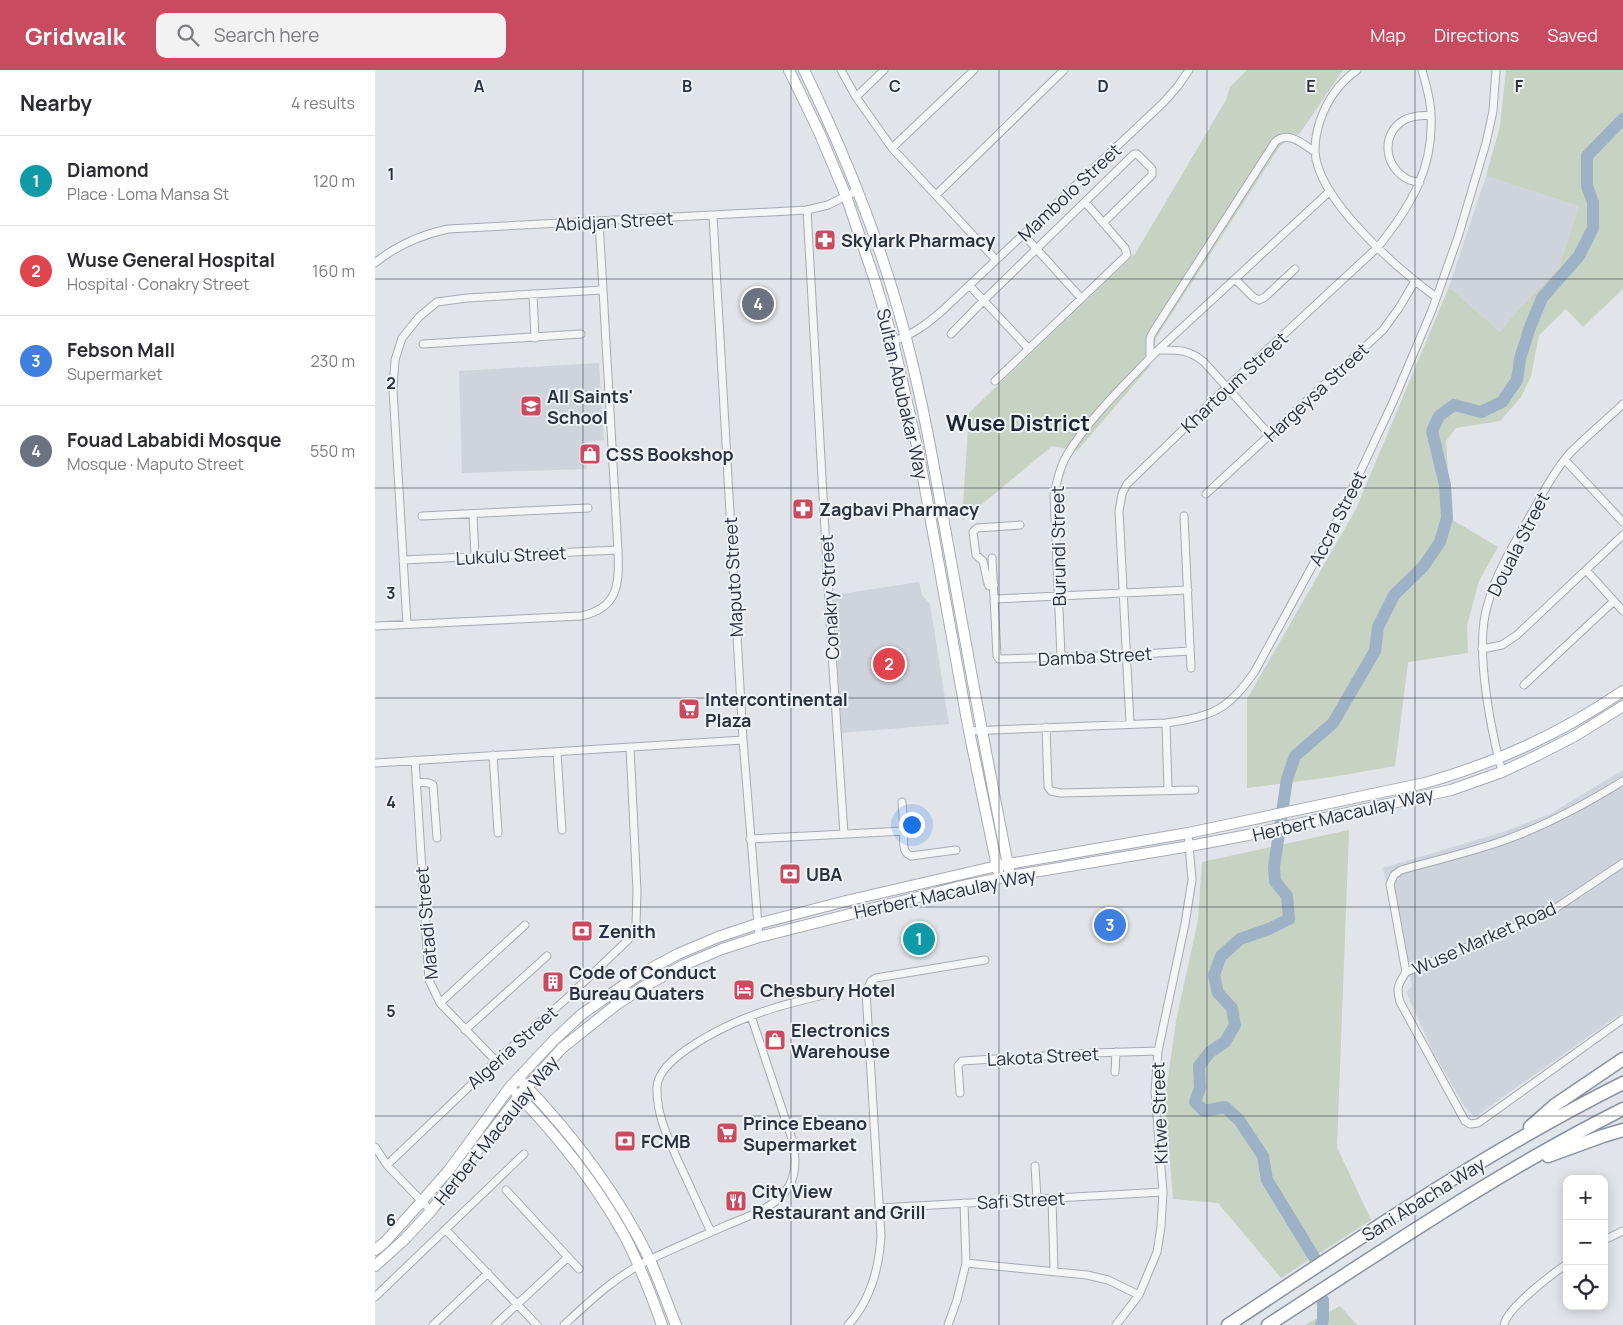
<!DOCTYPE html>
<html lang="en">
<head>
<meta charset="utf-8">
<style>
  body { margin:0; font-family:Manrope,sans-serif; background:#f2f2f3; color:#2b2b33 }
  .controls { position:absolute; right:15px; bottom:15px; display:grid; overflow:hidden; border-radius:10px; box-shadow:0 2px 12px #0003 }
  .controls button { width:45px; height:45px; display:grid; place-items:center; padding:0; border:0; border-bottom:1px solid #e1e1e2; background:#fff; color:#2b2b33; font:25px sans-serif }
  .you { position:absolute; left:536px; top:754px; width:18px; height:18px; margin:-12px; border:4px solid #fff; border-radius:50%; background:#1a73e8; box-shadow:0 0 0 8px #1a73e833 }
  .badge { display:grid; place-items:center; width:32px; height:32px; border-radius:50%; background:#c94b5f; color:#fff; font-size:16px; font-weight:700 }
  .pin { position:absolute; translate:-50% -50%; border:2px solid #fff; box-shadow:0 1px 5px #0006 }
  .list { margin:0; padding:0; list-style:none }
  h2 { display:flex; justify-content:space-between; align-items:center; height:65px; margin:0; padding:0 20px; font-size:21px }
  h2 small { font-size:16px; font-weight:400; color:#7c7c81 }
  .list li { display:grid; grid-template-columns:32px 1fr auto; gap:15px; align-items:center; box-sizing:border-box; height:90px; padding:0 20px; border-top:1px solid #e1e1e2 }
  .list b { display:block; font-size:19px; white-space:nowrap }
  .list p { margin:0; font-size:16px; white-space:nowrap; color:#7c7c81 }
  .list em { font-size:16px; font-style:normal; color:#7c7c81 }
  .icon { flex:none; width:28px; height:28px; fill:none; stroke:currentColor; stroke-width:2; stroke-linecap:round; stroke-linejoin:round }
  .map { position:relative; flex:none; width:1248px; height:1255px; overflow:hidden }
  header { display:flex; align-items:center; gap:30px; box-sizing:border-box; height:70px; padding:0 25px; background:#c94b5f; color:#fff }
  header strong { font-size:24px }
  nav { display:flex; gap:28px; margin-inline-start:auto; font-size:18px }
  .search { width:350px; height:45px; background:#f2f2f3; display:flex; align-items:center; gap:12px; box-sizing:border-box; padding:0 18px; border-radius:10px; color:#7c7c81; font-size:19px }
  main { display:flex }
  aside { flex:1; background:#fff }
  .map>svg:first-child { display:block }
  .built { fill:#cfd3db }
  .green { fill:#c6d2c2 }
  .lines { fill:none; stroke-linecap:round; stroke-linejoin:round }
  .river { stroke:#9db2c7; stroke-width:12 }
  .street-casing { stroke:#a6abb3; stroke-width:9 }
  .secondary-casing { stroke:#a6abb3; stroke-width:12 }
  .highway-casing { stroke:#89929f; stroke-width:15 }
  .street { stroke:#f3f5f7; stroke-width:7 }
  .secondary { stroke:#fff; stroke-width:10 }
  .highway { stroke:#fff; stroke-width:12 }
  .grid { fill:none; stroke:#2a3240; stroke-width:1; stroke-opacity:0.55 }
  .labels { text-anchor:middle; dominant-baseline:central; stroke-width:4; stroke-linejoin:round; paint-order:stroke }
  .street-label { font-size:18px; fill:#2a3240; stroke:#f0f3f6 }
  .poi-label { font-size:18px; font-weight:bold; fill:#2a3240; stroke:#f0f3f6; text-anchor:start }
  .district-label { font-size:22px; font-weight:bold; fill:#1c2331; stroke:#f0f3f6 }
  .grid-label { font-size:16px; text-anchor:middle; font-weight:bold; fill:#2a3240; stroke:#f0f3f6; stroke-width:4; stroke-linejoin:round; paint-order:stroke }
</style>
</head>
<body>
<header>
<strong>Gridwalk</strong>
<div class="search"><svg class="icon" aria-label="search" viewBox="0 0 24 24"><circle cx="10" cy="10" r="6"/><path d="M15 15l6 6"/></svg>Search here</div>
<nav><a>Map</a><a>Directions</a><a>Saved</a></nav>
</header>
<main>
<aside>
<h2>Nearby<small>4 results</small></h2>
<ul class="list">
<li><span class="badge" style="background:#0f9aa8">1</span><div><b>Diamond</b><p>Place · Loma Mansa St</p></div><em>120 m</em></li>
<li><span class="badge" style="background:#e0444e">2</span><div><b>Wuse General Hospital</b><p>Hospital · Conakry Street</p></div><em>160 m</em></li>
<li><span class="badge" style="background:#3f7fe0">3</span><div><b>Febson Mall</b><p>Supermarket</p></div><em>230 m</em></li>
<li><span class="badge" style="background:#6b7280">4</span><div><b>Fouad Lababidi Mosque</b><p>Mosque · Maputo Street</p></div><em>550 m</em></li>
</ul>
</aside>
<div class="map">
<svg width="1248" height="1255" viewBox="0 0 1248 1255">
  <rect width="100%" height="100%" fill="#e1e4e9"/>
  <path class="built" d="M1111,106L1204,136L1184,198L1141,242L1125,262L1074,217Z
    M224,293L229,370L210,372L212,399L87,403L84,301Z
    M544,512L547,525L555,534L574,654L466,663L459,525Z
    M1248,700V942L1100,1047L1090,1037L1059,984L1031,922L1037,916L1008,798L1128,762L1175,744Z"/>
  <path class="green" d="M872,0H968L925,63L905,76L781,268L775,296L702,381L677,376L587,451L594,343L760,184L851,30L855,17Z
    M1131,0H1248V219L1208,257L1191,239L1164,265L1156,306L1146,327L1125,351L1081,358L1071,371L1076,449L1123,477L1104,511L1092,555L1093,583L1033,592L1020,696L957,707L872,718V629L981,439L1074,217L1125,262L1141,242L1184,198L1204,136L1111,106L1125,56Z
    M974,760L962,1077L996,1150L906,1208L843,1133L798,1129L790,1029L801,951L823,850L827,792Z
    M965,1236L982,1255H930Z"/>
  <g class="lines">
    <path class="river" d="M939,1187L892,1110L888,1086L864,1050L850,1037L829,1041L820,1032L825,1018L824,996L835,982L850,972L860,955L857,938L843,923L839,905L846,886L865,869L894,859L914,849L912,826L900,811L899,797L912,709L920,686L958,653L1000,581L1003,557L1019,525L1048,497L1065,472L1072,448L1070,415L1057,361L1064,346L1079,335L1106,342L1127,332L1142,310L1145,289L1154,260L1167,228L1204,186L1218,158V132L1212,116V86L1248,49
      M946,1255L948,1250V1230"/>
    <g class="street-casing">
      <path id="street" d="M466,0L481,27L517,78L621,190
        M982,0C964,13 952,30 945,51C942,60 940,71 940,81C942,130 1024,200 1061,227
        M481,27L509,0
        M517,78L599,0
        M1045,112C1042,112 1037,111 1034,110C1009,98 1005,64 1029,50C1038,45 1047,46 1056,45
        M561,125L689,0
        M432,140L456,568L469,764
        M338,146L368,670L384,867
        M648,164L706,228
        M0,193C22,175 45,165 73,159L432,140L453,135L483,120
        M860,209L878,227L884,230L890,227L920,199
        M595,216L654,279
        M158,224L160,268
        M576,264L609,230L759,84H762L777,99V105L728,153
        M518,271C538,265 553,253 568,240L788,33L803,16L814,0
        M48,274L206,264
        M783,280L955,121
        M775,288V268L778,262L900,72C913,60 928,74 940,82
        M620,311L752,185L750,178L710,132
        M1190,390L1248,452
        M831,424L1008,260L1024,238L1040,211
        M98,444L100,486
        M47,446L213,438
        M809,446L816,598
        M617,488L622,586L624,589L751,585L815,581
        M28,490L243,480
        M1211,500L1248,541
        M619,515L614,516L613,514L608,491L601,485L598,462L602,458L645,455
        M620,529L813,520
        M32,554L18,319L20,290L27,268L44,247L62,232L92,228L228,220
        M0,556L206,546C245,538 244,512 243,480L224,151
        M1107,579L1127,575L1142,565L1248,465
        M686,586L679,425C682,411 685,397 692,385C712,351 748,316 775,288L783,280C803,280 813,279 829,292L895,365
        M1149,615L1239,531
        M791,653L793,720
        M755,654L744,441L747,424L752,414L852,317L1003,177C1035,137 1059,99 1056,45C1056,30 1051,15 1047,0
        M671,657L673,717L676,721L685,723L820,720
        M594,661L791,653C837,646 853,641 880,601L965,445L1018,332L1057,240L1083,167L1111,73L1118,41L1121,0
        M182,682L187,760
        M118,685L123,763
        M40,690L54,910L65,933L121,991
        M0,693L368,670
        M1127,702C1116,660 1103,594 1109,551C1115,512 1138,475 1158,441C1169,421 1180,400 1195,383C1212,366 1231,350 1248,334
        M41,712L54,713L58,715L62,768
        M529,761C529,771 526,782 536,786L581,780
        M375,769L529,761L527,732
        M1248,793L1181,838L1132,861L1031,902C1023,915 1021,917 1025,932L1090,1051L1095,1054L1103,1053L1248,949
        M1031,902L1015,814L1019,805L1026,800C1061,790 1097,782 1130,770C1172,755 1211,734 1248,711
        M65,933L150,855
        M90,960L172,886
        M740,1002L741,982
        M585,1023L583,996L587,991L718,983L783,981
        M0,1077L12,1095L56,1141
        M12,1095L121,991L191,929L253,870L261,855L262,821L255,677
        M660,1096L662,1129
        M131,1120L204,1199
        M677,1128L679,1200
        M505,1138L788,1122
        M71,1160L162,1255
        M336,1162C325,1139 315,1116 304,1093C293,1068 281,1044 282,1017C283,987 352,955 376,946C403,935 433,929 461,922
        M1229,1170L1248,1161
        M591,1193L712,1205L733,1210L764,1225
        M0,1227L149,1084
        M58,1255L113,1203
        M120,1255L193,1187
        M189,1255C216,1230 241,1206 274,1190C299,1178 325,1167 350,1156C371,1147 395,1140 410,1122C422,1108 421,1089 418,1072L376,946
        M473,1255C496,1230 504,1199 506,1166L491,922L496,911L501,908L610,890
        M573,1255L582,1230L591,1193L589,1133
        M741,1255L764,1225L782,1182L786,1157L788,1122L780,1022L783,981L810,854L817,810L813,763
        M1129,1255C1131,1239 1177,1204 1192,1194"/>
    </g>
    <g class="secondary-casing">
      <path id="secondary" d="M414,0L444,62L471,126L500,211L518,271L544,385L594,661L623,801
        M429,0C471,86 507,176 531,268C551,344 563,421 577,497C595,598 614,700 634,800
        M148,1013C198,1065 242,1123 274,1188C284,1210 292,1233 301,1255
        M141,1023C182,1065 219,1112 248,1163C264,1193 276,1224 287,1255
        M0,1180L10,1172L46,1132L74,1100L135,1017L178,971L207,944L233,926L262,906L303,884L343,867L382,854L475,830L622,796L813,763L1050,713C1123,692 1185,664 1248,621
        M0,1196L30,1169L56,1141L144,1026L187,978L241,935L268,917L309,895L347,879L384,867L583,817L635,806L815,776L873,765L1076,720L1127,702L1161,686L1200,666L1248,636"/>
    </g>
    <g class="highway-casing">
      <path id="highway" d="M1155,1057L1180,1035L1248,989
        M1173,1086L1228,1066L1248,1060
        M853,1255C982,1170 1110,1082 1248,1013
        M893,1255C1009,1180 1124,1101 1248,1039"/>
    </g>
    <use href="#street" class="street"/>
    <use href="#secondary" class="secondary"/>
    <use href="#highway" class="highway"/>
  </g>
  <path class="grid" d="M208,0V1255M416,0V1255M624,0V1255M832,0V1255M1040,0V1255M0,209H1248M0,418H1248M0,628H1248M0,837H1248M0,1046H1248"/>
  <defs>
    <g id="pharmacy-square" transform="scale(1.125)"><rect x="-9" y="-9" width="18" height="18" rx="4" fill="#c94b5f" stroke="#f0f3f6"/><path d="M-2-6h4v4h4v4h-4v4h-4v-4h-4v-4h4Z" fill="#fff"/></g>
    <g id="school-square" transform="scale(1.125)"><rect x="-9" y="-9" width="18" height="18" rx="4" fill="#c94b5f" stroke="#f0f3f6"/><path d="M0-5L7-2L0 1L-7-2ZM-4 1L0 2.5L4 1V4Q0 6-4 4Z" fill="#fff"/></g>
    <g id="shop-square" transform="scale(1.125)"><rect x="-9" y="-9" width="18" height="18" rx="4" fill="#c94b5f" stroke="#f0f3f6"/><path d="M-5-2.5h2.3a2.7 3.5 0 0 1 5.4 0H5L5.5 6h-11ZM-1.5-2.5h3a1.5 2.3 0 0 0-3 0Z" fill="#fff"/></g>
    <g id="supermarket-square" transform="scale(1.125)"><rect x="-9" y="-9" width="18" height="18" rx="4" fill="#c94b5f" stroke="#f0f3f6"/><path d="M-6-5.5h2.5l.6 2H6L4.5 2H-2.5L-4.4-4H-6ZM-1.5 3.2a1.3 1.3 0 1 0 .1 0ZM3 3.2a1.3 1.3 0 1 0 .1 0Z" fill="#fff"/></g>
    <g id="bank-square" transform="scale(1.125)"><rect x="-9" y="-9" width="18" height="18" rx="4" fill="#c94b5f" stroke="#f0f3f6"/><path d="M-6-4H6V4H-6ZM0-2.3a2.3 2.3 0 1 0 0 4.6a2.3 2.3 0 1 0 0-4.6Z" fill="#fff"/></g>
    <g id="building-square" transform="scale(1.125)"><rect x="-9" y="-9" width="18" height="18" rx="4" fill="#c94b5f" stroke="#f0f3f6"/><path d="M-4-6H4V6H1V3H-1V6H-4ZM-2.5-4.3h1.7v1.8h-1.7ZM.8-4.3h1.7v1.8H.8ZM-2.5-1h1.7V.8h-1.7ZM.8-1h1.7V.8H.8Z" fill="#fff"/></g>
    <g id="hotel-square" transform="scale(1.125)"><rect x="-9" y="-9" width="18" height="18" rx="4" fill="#c94b5f" stroke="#f0f3f6"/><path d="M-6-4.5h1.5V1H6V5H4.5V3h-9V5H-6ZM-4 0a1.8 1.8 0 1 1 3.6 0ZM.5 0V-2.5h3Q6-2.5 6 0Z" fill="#fff"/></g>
    <g id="restaurant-square" transform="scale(1.125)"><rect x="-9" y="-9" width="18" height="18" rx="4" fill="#c94b5f" stroke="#f0f3f6"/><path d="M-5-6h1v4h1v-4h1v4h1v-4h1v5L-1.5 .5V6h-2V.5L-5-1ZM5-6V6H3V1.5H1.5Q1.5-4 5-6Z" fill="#fff"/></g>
  </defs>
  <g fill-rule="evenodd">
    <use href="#pharmacy-square" x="450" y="170"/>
    <use href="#school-square" x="156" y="336"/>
    <use href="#shop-square" x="215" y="384"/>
    <use href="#pharmacy-square" x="428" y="439"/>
    <use href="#supermarket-square" x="314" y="639"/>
    <use href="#bank-square" x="415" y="804"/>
    <use href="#bank-square" x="207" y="861"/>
    <use href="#building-square" x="178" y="912"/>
    <use href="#hotel-square" x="369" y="920"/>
    <use href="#shop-square" x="400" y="970"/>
    <use href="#supermarket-square" x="352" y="1063"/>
    <use href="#bank-square" x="250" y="1071"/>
    <use href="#restaurant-square" x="361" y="1131"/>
  </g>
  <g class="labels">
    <g class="street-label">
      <text transform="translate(694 122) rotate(-43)">Mambolo Street</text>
      <text transform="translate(239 151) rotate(-3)">Abidjan Street</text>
      <text transform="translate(859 312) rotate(-43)">Khartoum Street</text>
      <text transform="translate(941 322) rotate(-43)">Hargeysa Street</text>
      <text transform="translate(528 324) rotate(77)">Sultan Abubakar Way</text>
      <text transform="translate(962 448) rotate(-63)">Accra Street</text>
      <text transform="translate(1143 474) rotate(-63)">Douala Street</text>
      <text transform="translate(683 476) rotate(-91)">Burundi Street</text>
      <text transform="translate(136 485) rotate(-3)">Lukulu Street</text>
      <text transform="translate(358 507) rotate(-93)">Maputo Street</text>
      <text transform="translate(454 527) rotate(-93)">Conakry Street</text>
      <text transform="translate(720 586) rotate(-3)">Damba Street</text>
      <text transform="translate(968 744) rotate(-13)">Herbert Macaulay Way</text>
      <text transform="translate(570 823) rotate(-12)">Herbert Macaulay Way</text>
      <text transform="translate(51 853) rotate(-95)">Matadi Street</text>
      <text transform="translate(1109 868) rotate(-24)">Wuse Market Road</text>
      <text transform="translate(137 977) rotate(-42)">Algeria Street</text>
      <text transform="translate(668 986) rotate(-3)">Lakota Street</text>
      <text transform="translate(784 1043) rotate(-92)">Kitwe Street</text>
      <text transform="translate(121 1060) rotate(-51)">Herbert Macaulay Way</text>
      <text transform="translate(1048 1129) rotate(-32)">Sani Abacha Way</text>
      <text transform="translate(646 1130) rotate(-3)">Safi Street</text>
    </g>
    <g class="poi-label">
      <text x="466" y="170">Skylark Pharmacy</text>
      <text x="172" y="326">All Saints'<tspan x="172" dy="21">School</tspan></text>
      <text x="231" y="384">CSS Bookshop</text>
      <text x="444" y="439">Zagbavi Pharmacy</text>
      <text x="330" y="629">Intercontinental<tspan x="330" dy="21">Plaza</tspan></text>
      <text x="431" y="804">UBA</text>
      <text x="223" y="861">Zenith</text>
      <text x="194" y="902">Code of Conduct<tspan x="194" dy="21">Bureau Quaters</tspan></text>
      <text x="385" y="920">Chesbury Hotel</text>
      <text x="416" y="960">Electronics<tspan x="416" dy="21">Warehouse</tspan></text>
      <text x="368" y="1053">Prince Ebeano<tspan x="368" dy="21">Supermarket</tspan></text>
      <text x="266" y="1071">FCMB</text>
      <text x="377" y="1121">City View<tspan x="377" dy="21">Restaurant and Grill</tspan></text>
    </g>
    <g class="district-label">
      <text x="643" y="353">Wuse District</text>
    </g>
  </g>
  <g class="grid-label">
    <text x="104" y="22">A</text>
    <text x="312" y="22">B</text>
    <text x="520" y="22">C</text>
    <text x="728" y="22">D</text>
    <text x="936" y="22">E</text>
    <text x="1144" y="22">F</text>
    <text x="16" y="110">1</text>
    <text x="16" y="319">2</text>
    <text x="16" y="529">3</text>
    <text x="16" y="738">4</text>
    <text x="16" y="947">5</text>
    <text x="16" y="1156">6</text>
  </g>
</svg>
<div class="controls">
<button>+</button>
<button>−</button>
<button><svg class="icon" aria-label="locate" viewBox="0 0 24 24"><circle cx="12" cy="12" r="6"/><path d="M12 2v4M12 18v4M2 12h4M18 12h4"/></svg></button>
</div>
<div class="you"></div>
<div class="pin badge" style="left:544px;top:869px;background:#0f9aa8">1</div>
<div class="pin badge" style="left:514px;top:594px;background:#e0444e">2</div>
<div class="pin badge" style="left:735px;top:855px;background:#3f7fe0">3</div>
<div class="pin badge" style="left:383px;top:234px;background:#6b7280">4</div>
</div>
</main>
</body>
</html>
